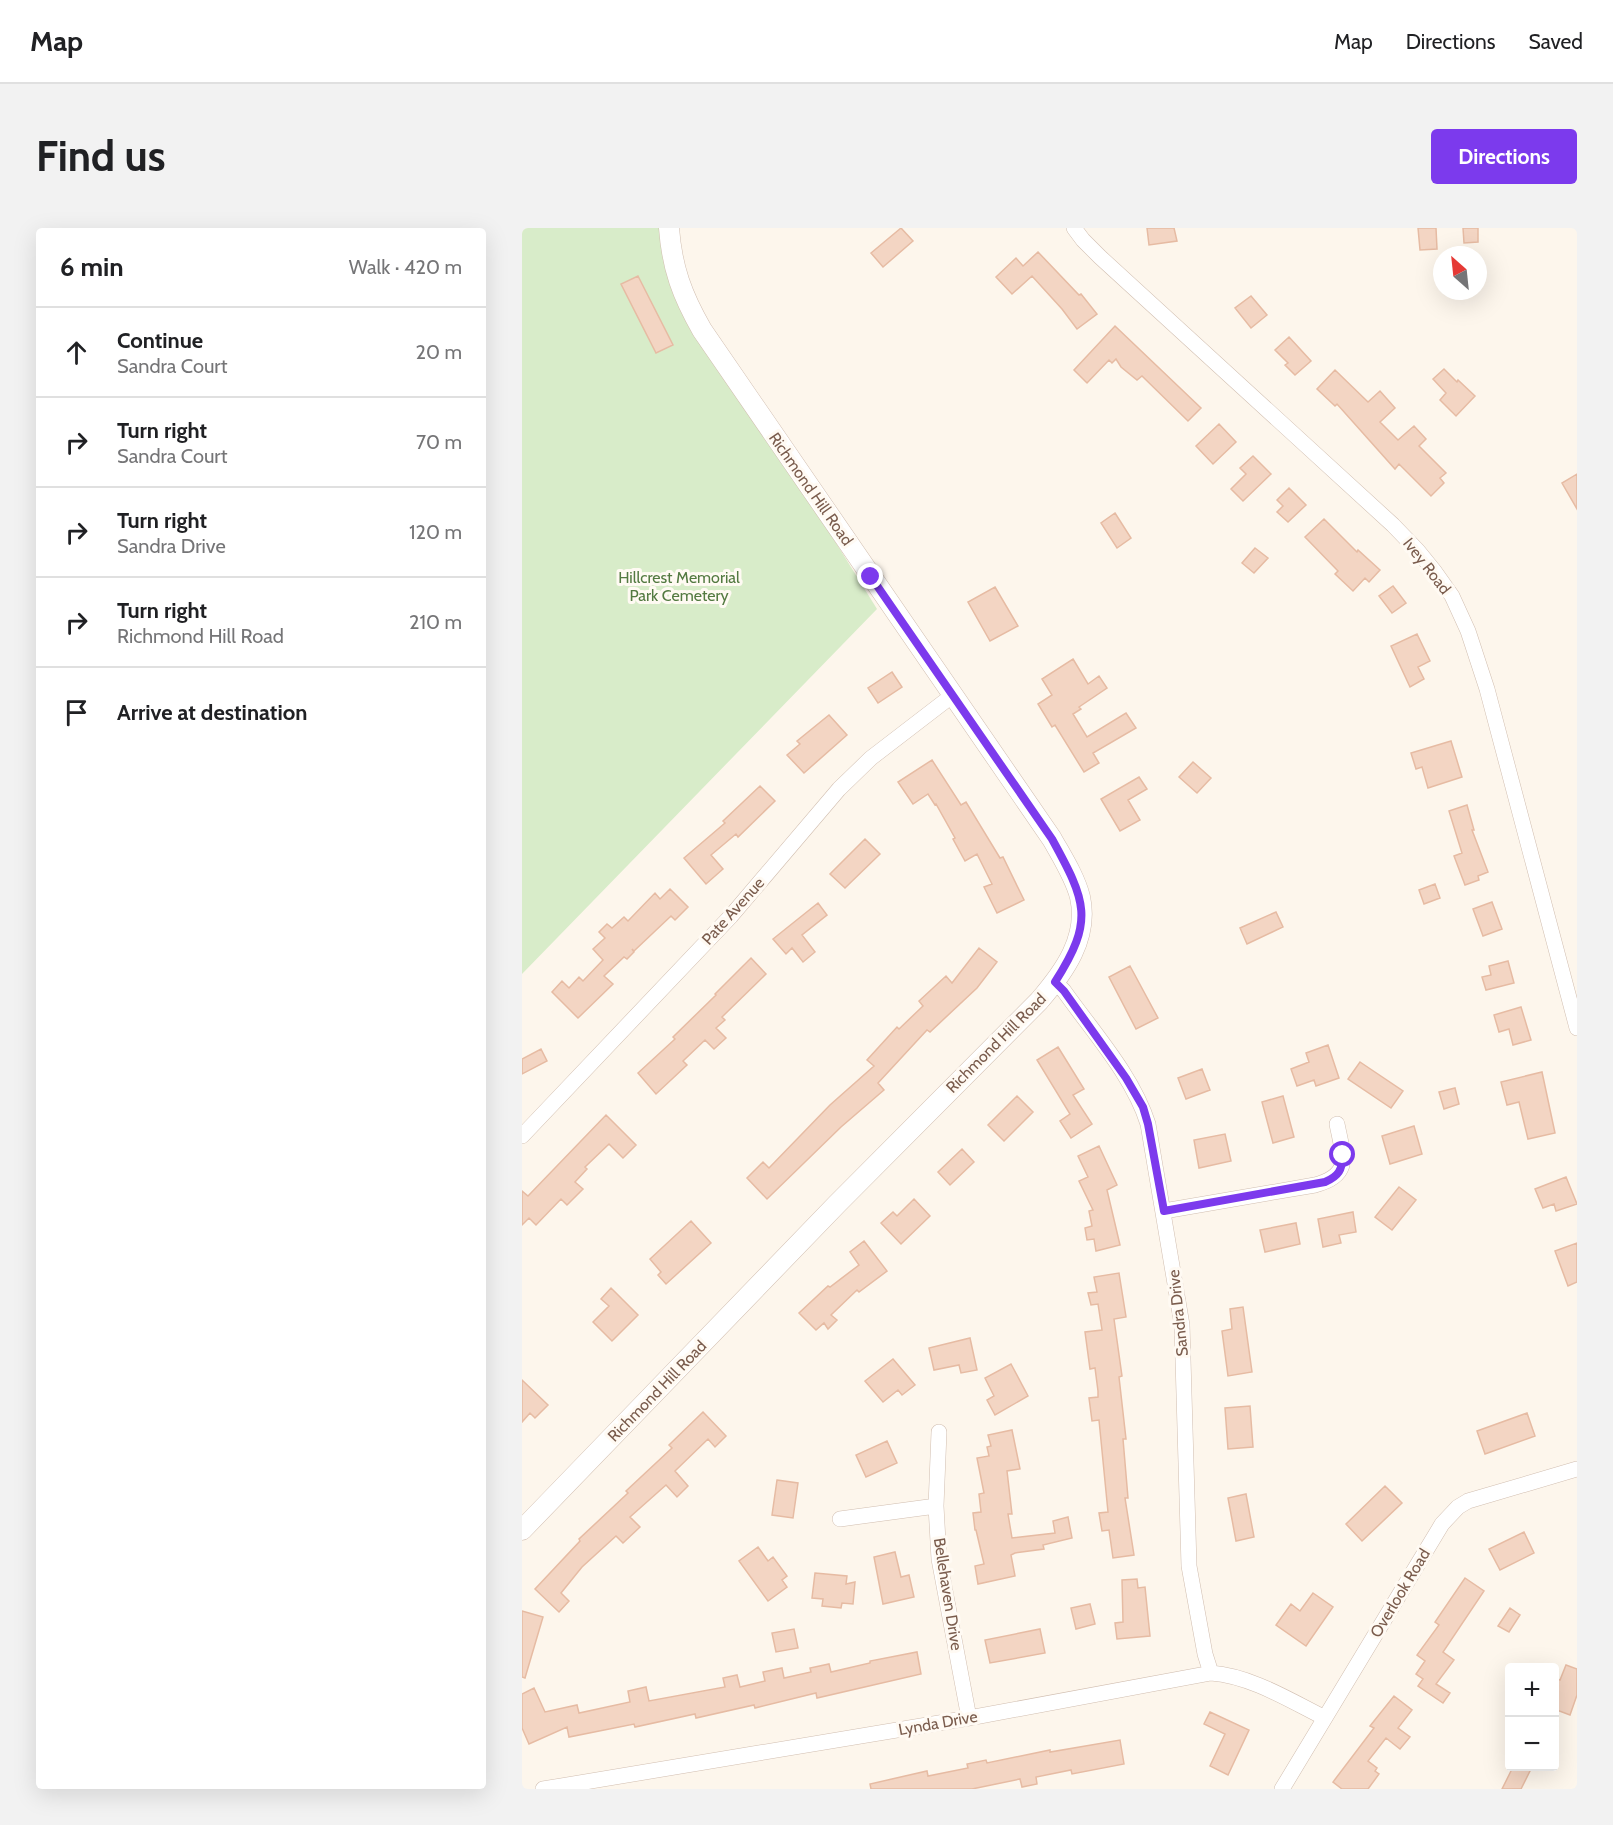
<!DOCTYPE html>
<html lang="en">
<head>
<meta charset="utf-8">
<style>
  body { margin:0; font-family:Cabin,sans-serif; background:#f2f2f2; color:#202124 }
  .controls { position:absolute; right:18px; bottom:18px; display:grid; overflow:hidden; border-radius:6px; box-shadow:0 6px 24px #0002 }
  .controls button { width:54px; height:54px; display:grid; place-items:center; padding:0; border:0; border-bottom:2px solid #e0e0e0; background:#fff; color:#202124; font:30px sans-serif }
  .compass { position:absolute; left:911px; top:18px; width:54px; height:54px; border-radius:50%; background:#fff; box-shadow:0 6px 24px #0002; rotate:333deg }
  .stop { position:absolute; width:18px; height:18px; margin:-14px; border:4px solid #7c3aed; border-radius:50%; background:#fff }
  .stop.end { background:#7c3aed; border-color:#fff; box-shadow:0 2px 6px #0008 }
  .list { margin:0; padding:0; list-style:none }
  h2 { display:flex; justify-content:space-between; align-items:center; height:78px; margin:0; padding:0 24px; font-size:26px }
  h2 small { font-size:20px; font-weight:400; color:#757577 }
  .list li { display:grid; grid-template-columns:39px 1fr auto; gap:18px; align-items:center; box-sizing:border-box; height:90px; padding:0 24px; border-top:2px solid #e0e0e0 }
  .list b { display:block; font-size:22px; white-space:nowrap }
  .list p { margin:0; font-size:20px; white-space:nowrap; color:#757577 }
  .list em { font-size:20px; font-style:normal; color:#757577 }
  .icon { flex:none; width:33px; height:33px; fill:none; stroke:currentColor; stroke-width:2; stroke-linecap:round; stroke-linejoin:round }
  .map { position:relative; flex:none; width:1055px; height:1561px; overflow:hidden; border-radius:6px }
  header { display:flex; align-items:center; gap:36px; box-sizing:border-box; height:84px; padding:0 30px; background:#fff; border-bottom:2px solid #e0e0e0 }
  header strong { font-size:28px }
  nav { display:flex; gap:33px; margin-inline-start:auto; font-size:21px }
  .intro { display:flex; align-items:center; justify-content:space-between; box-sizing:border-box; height:144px; padding:0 36px }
  h1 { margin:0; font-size:42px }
  .button { padding:15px 27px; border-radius:6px; background:#7c3aed; color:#fff; font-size:21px; font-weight:700 }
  main { display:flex; gap:36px; padding:0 36px }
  aside { flex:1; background:#fff; border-radius:6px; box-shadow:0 6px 24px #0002 }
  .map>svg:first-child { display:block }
  .green { fill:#d8ecc9 }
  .building { fill:#f3d5c3; stroke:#e6bba3; stroke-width:1.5 }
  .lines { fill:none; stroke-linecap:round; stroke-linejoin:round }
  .minor-casing { stroke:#d1beb0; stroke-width:16 }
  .tertiary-casing { stroke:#d1beb0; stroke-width:21 }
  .minor { stroke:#fff; stroke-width:15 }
  .tertiary { stroke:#fff; stroke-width:20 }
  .route { stroke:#7c3aed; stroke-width:8 }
  .labels { text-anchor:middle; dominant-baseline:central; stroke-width:6; stroke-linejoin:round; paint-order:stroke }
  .street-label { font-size:16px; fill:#7a5c4d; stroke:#fffaf3 }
  .park-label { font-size:16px; fill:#537a41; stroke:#fffaf3 }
</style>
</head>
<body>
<header>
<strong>Map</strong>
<nav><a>Map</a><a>Directions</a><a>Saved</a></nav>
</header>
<div class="intro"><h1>Find us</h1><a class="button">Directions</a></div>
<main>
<aside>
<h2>6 min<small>Walk · 420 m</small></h2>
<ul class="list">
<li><svg class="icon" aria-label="ahead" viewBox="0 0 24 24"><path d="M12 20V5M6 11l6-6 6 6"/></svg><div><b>Continue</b><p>Sandra Court</p></div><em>20 m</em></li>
<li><svg class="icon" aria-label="right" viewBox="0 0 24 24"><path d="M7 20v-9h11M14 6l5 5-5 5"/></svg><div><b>Turn right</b><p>Sandra Court</p></div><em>70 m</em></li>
<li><svg class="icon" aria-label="right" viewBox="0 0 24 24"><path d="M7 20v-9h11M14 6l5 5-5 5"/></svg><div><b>Turn right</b><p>Sandra Drive</p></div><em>120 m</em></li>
<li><svg class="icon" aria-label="right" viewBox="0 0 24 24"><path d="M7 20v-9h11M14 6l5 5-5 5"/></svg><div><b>Turn right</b><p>Richmond Hill Road</p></div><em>210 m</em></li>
<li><svg class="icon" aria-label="arrive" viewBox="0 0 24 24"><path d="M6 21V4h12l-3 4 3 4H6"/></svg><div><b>Arrive at destination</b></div></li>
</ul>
</aside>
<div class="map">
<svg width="1055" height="1561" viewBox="0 0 1055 1561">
  <rect width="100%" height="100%" fill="#fdf6ec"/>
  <path class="green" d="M0,0H148L150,34L203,136L355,381L0,746Z"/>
  <path class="building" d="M379,0L391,13L361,39L349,25Z
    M625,0H652L655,13L627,17Z
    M896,0H914L915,21L898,22Z
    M941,0H956V14L942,15Z
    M516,24L557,67L559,66L575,86L555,101L540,81L510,48L490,66L474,49L494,30L501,38Z
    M116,48L151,117L134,125L99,56Z
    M729,68L745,87L729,100L713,80Z
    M593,98L679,180L666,193L620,148L615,152L599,139L594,131L590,135L587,132L565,155L552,142Z
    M767,109L789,133L773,147L763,137L766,135L753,122Z
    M922,141L935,154L936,152L953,168L934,188L918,172L924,165L911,151Z
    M813,142L846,174L858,163L873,180L858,194L876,212L892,198L904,211L897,218L924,245L918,250L922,255L909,268L877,236L873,241L815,176L813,178L795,161Z
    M697,196L714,214L691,236L674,218Z
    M731,228L749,246L721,273L709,261L724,246L718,240Z
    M1055,246V281L1040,255Z
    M767,260L784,277L766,294L755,284L761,278L755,272Z
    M593,285L609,310L595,320L579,295Z
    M802,291L835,324L836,322L858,342L847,354L843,350L831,363L813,346L816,343L783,309Z
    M733,320L746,330L732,345L720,335Z
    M871,358L884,375L870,385L857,368Z
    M473,359L496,398L468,413L446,374Z
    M895,406L908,433L896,439L902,451L888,459L869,418Z
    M551,431L566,456L577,448L585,460L557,479L559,481L551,486L565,509L604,485L614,500L571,525L577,535L562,544L533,497L530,499L516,476L530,467L520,451Z
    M370,444L380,459L356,475L346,460Z
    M307,487L325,507L282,545L265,527L278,516L275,513Z
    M929,513L940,549L906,560L900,539L894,541L889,525Z
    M410,532L439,577L444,574L478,630L481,629L502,672L475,685L462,659L470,656L455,626L443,633L431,611L433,610L414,576L413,577L406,566L391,576L376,554Z
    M671,534L689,550L675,565L657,549Z
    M617,549L625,561L606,572L618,592L598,603L579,571Z
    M238,558L253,573L216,609L214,606L189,627L201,641L184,656L162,630L203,595L201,593Z
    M945,577L952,602H950L966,644L956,648L957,652L943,657L932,628L940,625L927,583Z
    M343,611L358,626L323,660L308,646Z
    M913,656L918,670L902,676L897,662Z
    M148,661L166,679L153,692L149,688L112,723L110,721L112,724L105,731L102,729L82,748L91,756L56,790L30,764L40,753L47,760L57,749L61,753L81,732L71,721L83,710L77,704L85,696L90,700L102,689L106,693L133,665L138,671Z
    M970,674L980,701L961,708L951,681Z
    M296,675L305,687L280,707L293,724L281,734L270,720L264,726L251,711Z
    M754,684L761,699L725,716L718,700Z
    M457,720L475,734L455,760L408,804L405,802L356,855L362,862L319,899L245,971L225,950L241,934L247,940L308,877L352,838L345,832L375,799L377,801L401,778L397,773L424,748L430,755Z
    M229,730L244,746L200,789L203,792L194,800L204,810L192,821L183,812L161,833L165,837L134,866L116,845L153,811L151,809L194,767L193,766Z
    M986,733L992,755L964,762L960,749L969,747L967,738Z
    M608,738L636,790L614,801L587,749Z
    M999,779L1009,812L991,817L987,801L977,804L972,787Z
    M806,817L817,850L794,858L792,852L775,858L769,841L787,834L784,825Z
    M536,819L562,861L551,867L570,896L549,910L538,893L548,886L515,832Z
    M19,821L25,833L0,846V831Z
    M838,834L881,863L869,880L826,851Z
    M680,841L688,862L664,871L656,850Z
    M1020,844L1033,905L1006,911L997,874L985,877L979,854Z
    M933,860L937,876L922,881L917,864Z
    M495,868L511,884L482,913L466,897Z
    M761,868L772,909L751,915L740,874Z
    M84,887L114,917L101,930L87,916L63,939L65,941L53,954L61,961L45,977L39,971L14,997L7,990L0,997V963L6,968Z
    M892,898L900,926L868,936L860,908Z
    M703,906L709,933L677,940L672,912Z
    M577,918L595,957L585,962L598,1017L574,1023L572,1011L565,1012L563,1000L570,998L567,983L571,982L557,953L566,949L556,928Z
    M440,921L452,934L428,957L416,944Z
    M1044,949L1055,976L1034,983L1032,976L1021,980L1013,961Z
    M877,959L894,972L870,1002L853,989Z
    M392,971L408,988L379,1016L359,995L371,984L375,988Z
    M831,984L834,1004L817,1007L819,1015L801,1019L796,991Z
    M169,993L189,1015L144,1056L136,1047L139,1044L128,1031Z
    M774,995L778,1016L743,1024L738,1002Z
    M342,1013L365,1043L337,1064L335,1062L309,1087L315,1092L306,1101L302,1095L294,1102L277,1085L306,1058L308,1059L337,1037L328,1024Z
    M1055,1015V1054L1046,1058L1033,1023Z
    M597,1045L604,1089L592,1091L600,1148L597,1149L604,1211H601L606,1270H603L612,1327L591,1330L587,1302L580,1303L577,1285L586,1284L577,1192L570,1193L567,1170L576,1169V1163L573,1140L568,1141L563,1104L580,1102L576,1076L569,1077L566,1065L575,1064L572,1049Z
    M89,1060L116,1087L90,1113L71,1094L87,1078L79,1071Z
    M721,1079L730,1144L706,1148L700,1103L710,1101L708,1081Z
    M448,1110L455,1142L439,1145L437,1137L412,1142L407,1120Z
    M371,1131L393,1157L380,1167L376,1162L361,1174L343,1153Z
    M489,1136L506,1168L473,1187L465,1172L472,1168L463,1150Z
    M0,1152L26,1177L13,1190L8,1185L0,1194Z
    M728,1178L731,1219L706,1221L703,1180Z
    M181,1184L204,1208L193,1219L186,1211L153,1243L166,1258L155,1269L144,1257L108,1289L118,1299L101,1315L94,1308L60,1339L39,1365L47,1373L37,1384L13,1361L58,1313L57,1311L106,1265L104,1263L150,1220L147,1217Z
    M1005,1185L1013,1208L963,1226L955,1203Z
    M490,1202L498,1241L485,1243L490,1286H486L490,1310L533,1305L531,1293L546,1289L550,1310L521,1317L522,1321L493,1325L489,1327L493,1348L456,1356L453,1338L462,1336L454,1302H453L451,1285L459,1284L457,1266L462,1265L455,1230L467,1228L465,1219L469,1218L466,1207Z
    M365,1213L375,1235L344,1249L334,1227Z
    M255,1252L276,1255L271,1290L250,1287Z
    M863,1258L880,1275L840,1313L824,1296Z
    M724,1266L732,1309L714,1313L706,1270Z
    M1002,1304L1012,1325L978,1342L967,1321Z
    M236,1319L246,1333L251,1329L265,1348L260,1352L265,1359L246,1373L217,1333Z
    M373,1324L379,1349L387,1347L392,1369L361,1376L352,1329Z
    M293,1345L325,1348L324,1356L333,1354L331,1376L320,1375L319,1380L300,1378L301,1371L290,1370Z
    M943,1350L962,1363L921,1424L932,1432L914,1456L928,1465L921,1475L896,1458L901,1451L894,1446L903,1433L895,1427L917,1397L913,1394Z
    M615,1351L616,1360L623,1359L628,1408L595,1411L593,1395L601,1394L600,1352Z
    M791,1365L811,1379L784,1418L754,1397L769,1376L778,1383Z
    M568,1376L573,1396L554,1401L549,1380Z
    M988,1380L998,1387L987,1404L976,1398Z
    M0,1383L21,1389L3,1450L0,1449Z
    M272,1401L276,1420L254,1424L250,1405Z
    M518,1401L523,1425L468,1435L463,1412Z
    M395,1424L399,1446L295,1470L294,1465L233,1480L232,1477L174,1490L173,1486L113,1499L112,1496L47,1509L45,1499L7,1516L0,1500V1466L12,1460L23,1484L55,1477L57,1485L108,1474L106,1463L124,1459L127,1473L203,1459L201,1450L215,1447L218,1459L243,1453L241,1444L260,1440L262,1450L289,1444L288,1440L307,1436L309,1444L348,1435V1433Z
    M1044,1437L1055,1441V1467L1048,1487L1032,1481V1450L1038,1452Z
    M872,1468L890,1482L876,1500L888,1509L878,1521L864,1510L846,1533L855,1540L853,1543L857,1546L846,1561H820L811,1554L852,1500L848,1498Z
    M688,1484L727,1502L706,1547L688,1538L703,1506L682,1496Z
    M598,1512L602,1536L550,1546L549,1542L514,1549L515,1556L500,1559L498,1551L450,1561H349L348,1556L405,1543L406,1548L446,1540L445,1536L464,1532L465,1535L528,1522V1524Z
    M991,1539H1010L999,1561H980Z"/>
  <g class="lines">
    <g class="minor-casing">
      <path id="minor" d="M552,0L561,12L578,29L871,297L896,323L913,344L930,368L946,403L965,461L1055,800
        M533,754L542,763C571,804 611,848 626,896L660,1097L667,1338L683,1426L689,1445
        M0,908L209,688L317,561L349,530L431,467
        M642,983L793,957C831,947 821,927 815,896
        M417,1204L414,1278L417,1331L447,1490
        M318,1291L414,1278
        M21,1561L447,1490L689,1445C729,1448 767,1472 803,1490
        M760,1561L920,1296L936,1279L946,1273L1055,1241"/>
    </g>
    <g class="tertiary-casing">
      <path id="tertiary" d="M0,1302L315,976L517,773C542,744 567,710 558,669C553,649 540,629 530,611L180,102C160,67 150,40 147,0"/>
    </g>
    <use href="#minor" class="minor"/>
    <use href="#tertiary" class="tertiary"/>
  </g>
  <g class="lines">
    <path class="route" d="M349,349L530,611C564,673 573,692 533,754L542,763L604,850L621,879L626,896L642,983L803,954C817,948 820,942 821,927"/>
  </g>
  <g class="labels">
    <g class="street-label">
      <text transform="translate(289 261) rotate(55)">Richmond Hill Road</text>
      <text transform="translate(905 338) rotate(52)">Ivey Road</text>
      <text transform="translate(211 683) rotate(-48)">Pate Avenue</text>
      <text transform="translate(474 815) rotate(-45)">Richmond Hill Road</text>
      <text transform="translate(656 1085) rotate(-96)">Sandra Drive</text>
      <text transform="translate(135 1163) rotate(-46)">Richmond Hill Road</text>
      <text transform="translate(878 1365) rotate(-59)">Overlook Road</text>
      <text transform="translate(426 1366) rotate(81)">Bellehaven Drive</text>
      <text transform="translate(416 1495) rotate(-10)">Lynda Drive</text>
    </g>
    <g class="park-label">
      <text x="157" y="349">Hillcrest Memorial<tspan x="157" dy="18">Park Cemetery</tspan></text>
    </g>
  </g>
</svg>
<div class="controls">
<button>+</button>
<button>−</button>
</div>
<svg class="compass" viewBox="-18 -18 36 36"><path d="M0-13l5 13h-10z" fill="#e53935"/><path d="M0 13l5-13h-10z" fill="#757577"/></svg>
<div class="stop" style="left:821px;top:927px"></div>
<div class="stop end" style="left:349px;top:349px"></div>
</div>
</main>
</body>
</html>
